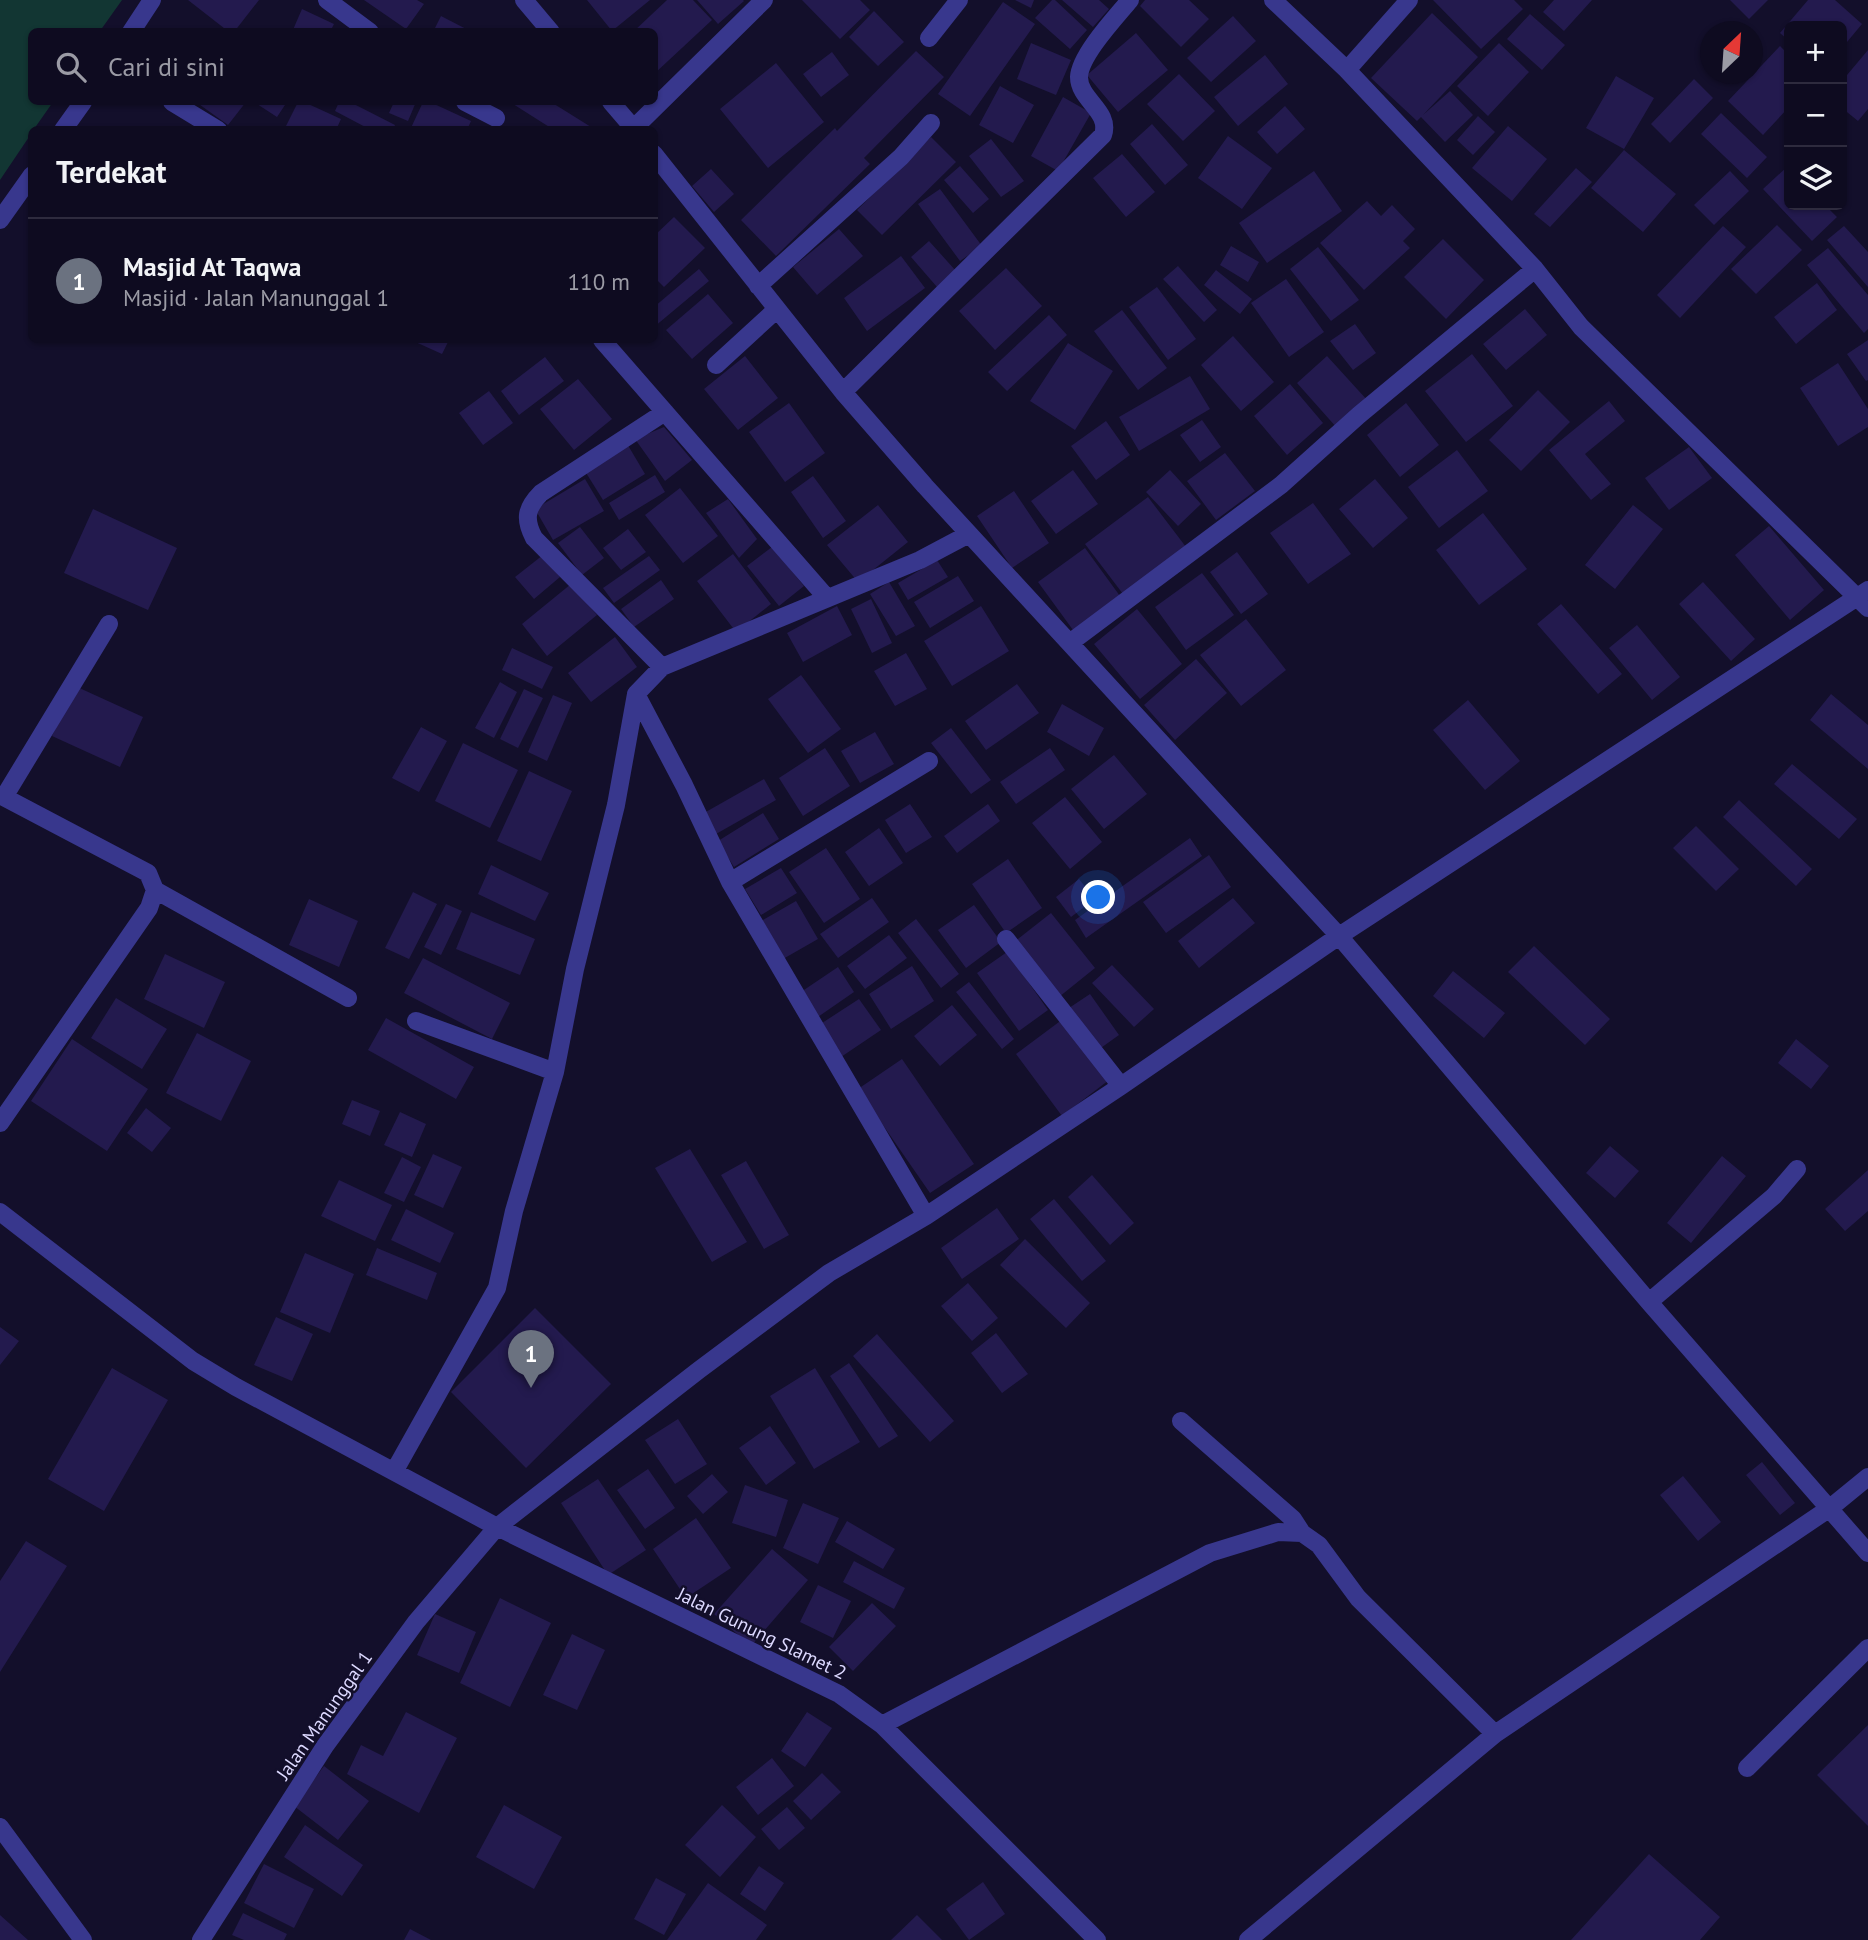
<!DOCTYPE html>
<html lang="id">
<head>
<meta charset="utf-8">
<style>
  body { margin:0; font-family:"PT Sans",sans-serif; background:#1c192d; color:#f1f3f6 }
  .controls { position:absolute; right:21px; top:21px; display:grid; overflow:hidden; border-radius:10px; box-shadow:0 2px 5px #0004 }
  .controls button { width:63px; height:63px; display:grid; place-items:center; padding:0; border:0; border-bottom:2px solid #2e2b3e; background:#0e0b20; color:#f1f3f6; font:35px sans-serif }
  .compass { position:absolute; left:1700px; top:21px; width:63px; height:63px; border-radius:50%; background:#0e0b20; box-shadow:0 2px 5px #0004; rotate:25deg }
  .you { position:absolute; left:1099px; top:898px; width:24px; height:24px; margin:-18px; border:5px solid #fff; border-radius:50%; background:#1a73e8; box-shadow:0 0 0 10px #1a73e833 }
  .badge { display:grid; place-items:center; width:46px; height:46px; border-radius:50%; background:#2563eb; color:#fff; font-size:23px; font-weight:700 }
  .pin { position:absolute; translate:-50% -58px; filter:drop-shadow(0 2px 4px #0008) }
  .pin::after { content:''; position:absolute; top:37px; width:24px; height:21px; background:inherit; clip-path:polygon(0 0,100% 0,50% 100%) }
  .list { margin:0; padding:0; list-style:none }
  h2 { display:flex; justify-content:space-between; align-items:center; height:91px; margin:0; padding:0 28px; font-size:30px }
  h2 small { font-size:23px; font-weight:400; color:#9b9ba5 }
  .list li { display:grid; grid-template-columns:46px 1fr auto; gap:21px; align-items:center; box-sizing:border-box; height:126px; padding:0 28px; border-top:2px solid #2e2b3e }
  .list b { display:block; font-size:26px; white-space:nowrap }
  .list p { margin:0; font-size:23px; white-space:nowrap; color:#9b9ba5 }
  .list em { font-size:23px; font-style:normal; color:#9b9ba5 }
  .icon { flex:none; width:38px; height:38px; fill:none; stroke:currentColor; stroke-width:2; stroke-linecap:round; stroke-linejoin:round }
  .map { position:relative; flex:none; width:1868px; height:1940px; overflow:hidden }
  .search { position:absolute; background:#0e0b20; box-shadow:0 2px 5px #0004; left:28px; top:28px; width:630px; height:77px; display:flex; align-items:center; gap:18px; box-sizing:border-box; padding:0 24px; border-radius:10px; color:#9b9ba5; font-size:26px }
  .panel { position:absolute; background:#0e0b20; box-shadow:0 2px 5px #0004; left:28px; top:126px; width:630px; height:217px; border-radius:10px }
  .map>svg:first-child { display:block }
  .green { fill:#123633 }
  .building { fill:#231a4e }
  .lines { fill:none; stroke-linecap:round; stroke-linejoin:round }
  .minor { stroke:#38378d; stroke-width:18 }
  .labels { text-anchor:middle; dominant-baseline:central; stroke-width:5; stroke-linejoin:round; paint-order:stroke }
  .street-label { font-size:19px; fill:#ddd9ff; stroke:#130f2b }
</style>
</head>
<body>
<div class="map">
<svg width="1868" height="1940" viewBox="0 0 1868 1940">
  <rect width="100%" height="100%" fill="#130f2b"/>
  <path class="green" d="M0,0H122L100,31L32,32V102H53L34,129L32,130L31,134L0,180Z"/>
  <path class="building" d="M188,0H259L234,32H229Z
    M364,0H417L424,4L406,29Z
    M587,0H650L612,31Z
    M667,0H693L712,20L654,74V32H633Z
    M697,0H743L744,1L718,24Z
    M802,0H860L870,10L840,39Z
    M1015,0H1034L1031,8Z
    M1052,0H1055L1087,30L1070,49L1035,18Z
    M1062,0H1099L1109,9L1093,27Z
    M1145,0H1189L1209,19L1181,47L1140,6Z
    M1433,0H1514L1523,9L1481,49Z
    M1554,0H1592L1564,31L1543,12Z
    M1730,0H1768L1749,19Z
    M1808,0H1835L1862,24L1842,48V26H1789V41L1780,33Z
    M1003,2L1035,24L970,116L938,94Z
    M302,9L334,24L330,32H292Z
    M874,11L904,42L878,66L849,37Z
    M1432,13L1478,57L1423,115L1450,91L1473,115L1445,142L1421,117L1417,121L1371,78Z
    M1530,14L1565,45L1542,70L1507,39Z
    M441,16L472,32H433Z
    M1233,16L1256,41L1211,82L1187,58Z
    M1136,33L1168,70L1118,112L1087,75Z
    M1031,43L1071,60L1056,95L1017,79Z
    M1499,43L1529,72L1488,116L1457,86Z
    M1780,46L1789,55V107L1763,135L1728,101Z
    M1868,50V109L1858,121L1842,108V81Z
    M916,51L944,77L864,158L870,164L776,256L741,220L835,128L837,131Z
    M832,52L849,75L821,97L803,74Z
    M1265,55L1288,84L1238,126L1214,97Z
    M776,63L824,122L768,168L720,109Z
    M1179,74L1215,111L1183,141L1147,104Z
    M1616,76L1654,98L1624,149L1586,128Z
    M1694,79L1713,98L1670,143L1651,124Z
    M1000,86L1034,105L1013,143L979,125Z
    M1063,97L1091,113L1058,171L1031,156Z
    M196,102H246L228,125Z
    M259,102H287L277,117L257,104Z
    M298,102H304L341,119L336,130H284Z
    M339,102H350L395,125L393,130H371L335,111Z
    M394,102H416L408,121L389,113Z
    M423,102H430L471,121L467,130H410Z
    M514,102H551L591,127L590,130H554L513,104Z
    M1285,106L1305,129L1277,154L1257,132Z
    M1721,113L1767,157L1747,178L1701,134Z
    M1478,116L1495,132L1473,155L1457,140Z
    M1152,124L1188,165L1165,185L1130,144Z
    M1508,126L1547,159L1512,201L1472,168Z
    M1228,136L1272,168L1242,209L1198,178Z
    M931,137L956,162L882,235L857,210Z
    M991,139L1024,181L1001,197L969,156Z
    M1624,150L1676,194L1643,232L1591,188Z
    M1122,154L1155,192L1126,217L1093,178Z
    M960,166L989,199L973,213L944,180Z
    M1788,166L1789,205H1825L1837,217L1812,241L1763,189Z
    M1576,168L1592,182L1550,227L1534,214Z
    M711,169L734,194L714,212L692,186Z
    M1314,171L1342,211L1267,263L1239,223Z
    M1730,171L1749,191L1714,225L1694,205Z
    M940,189L982,246L960,261L918,204Z
    M1367,201L1381,216L1392,205L1415,229L1403,241L1410,248L1364,290L1320,243Z
    M674,217L705,248L664,287L654,277V236Z
    M1777,225L1802,250L1756,294L1731,269Z
    M1723,226L1746,247L1680,318L1657,295Z
    M1844,226L1868,252V287L1827,240Z
    M839,229L863,256L817,295L793,267Z
    M1443,239L1484,280L1446,319L1404,277Z
    M929,241L956,271L937,287L911,257Z
    M1231,246L1259,262L1248,282L1220,265Z
    M1318,247L1359,300L1331,321L1290,269Z
    M1828,248L1868,295V329L1864,333L1807,265Z
    M901,256L925,288L867,331L844,298Z
    M1178,266L1217,310L1204,322L1163,279Z
    M1006,268L1042,306L995,350L959,311Z
    M699,269L709,281L654,327V307Z
    M1216,270L1252,299L1240,314L1204,285Z
    M1286,279L1324,332L1289,357L1251,303Z
    M1817,283L1837,310L1796,344L1774,317Z
    M1157,287L1196,339L1168,360L1129,307Z
    M708,294L733,323L692,359L666,330Z
    M1525,309L1547,335L1506,370L1483,344Z
    M1122,310L1167,368L1138,390L1094,331Z
    M1049,315L1067,335L1007,391L988,372Z
    M1355,324L1376,353L1353,370L1330,341Z
    M1233,336L1274,382L1241,411L1201,365Z
    M411,340H449L442,354Z
    M1868,340V380L1866,381L1847,354Z
    M1068,343L1113,371L1075,430L1030,401Z
    M1472,354L1513,406L1466,442L1425,391Z
    M745,356L778,398L738,430L704,389Z
    M1327,356L1368,401L1337,428L1297,383Z
    M545,357L564,381L519,415L501,391Z
    M1838,363L1868,409V427L1838,446L1800,388Z
    M1190,376L1210,409L1139,451L1119,417Z
    M578,379L612,419L574,450L540,409Z
    M1290,384L1323,423L1287,455L1254,416Z
    M1538,390L1570,422L1521,471L1489,440Z
    M489,391L513,423L483,445L459,413Z
    M1609,401L1625,421L1585,454L1611,484L1591,500L1549,450Z
    M789,403L825,453L785,482L749,432Z
    M1406,403L1439,445L1400,477L1367,435Z
    M1202,420L1221,447L1200,462L1180,435Z
    M1106,421L1130,455L1096,480L1071,446Z
    M664,427L692,460L665,481L635,439Z
    M626,442L645,474L603,500L583,468Z
    M1689,447L1712,478L1669,510L1645,478Z
    M1457,450L1488,491L1439,528L1408,487Z
    M1225,453L1255,491L1216,520L1187,481Z
    M1073,470L1098,504L1056,534L1031,501Z
    M1170,470L1201,504L1178,526L1146,492Z
    M655,475L665,492L619,520L609,503Z
    M813,476L846,521L823,538L791,492Z
    M585,479L604,511L553,540L535,509Z
    M1375,479L1408,518L1373,548L1339,509Z
    M680,488L718,536L683,563L645,515Z
    M1014,491L1049,543L1012,568L977,516Z
    M1148,497L1186,547L1123,594L1085,544Z
    M728,499L757,539L739,558L706,513Z
    M1313,503L1351,554L1308,584L1270,533Z
    M878,505L908,542L858,582L827,545Z
    M1633,505L1663,529L1615,589L1585,565Z
    M93,509L177,548L148,610L64,573Z
    M1483,513L1527,569L1479,605L1436,550Z
    M1769,526L1824,590L1790,620L1735,555Z
    M580,527L604,558L582,575L558,543Z
    M628,529L646,552L621,570L603,548Z
    M772,547L804,586L779,606L747,566Z
    M1085,548L1120,596L1073,630L1038,582Z
    M1237,552L1268,594L1241,614L1210,572Z
    M733,554L771,604L736,632L697,581Z
    M543,555L560,577L534,599L515,577Z
    M649,556L660,570L614,603L603,588Z
    M937,560L948,577L908,600L898,583Z
    M1202,573L1234,615L1186,650L1155,607Z
    M958,576L974,601L930,628L914,602Z
    M661,580L674,599L634,627L621,609Z
    M889,582L915,626L896,636L870,594Z
    M1703,582L1755,639L1731,661L1679,604Z
    M571,584L597,615L547,656L522,624Z
    M871,599L892,643L872,653L851,609Z
    M1561,604L1622,674L1598,694L1537,624Z
    M837,606L852,635L803,662L787,633Z
    M981,606L1009,651L952,686L924,641Z
    M1137,609L1182,664L1140,699L1094,644Z
    M1246,619L1286,670L1241,706L1200,655Z
    M1637,625L1680,677L1652,700L1609,648Z
    M615,637L637,667L591,702L568,673Z
    M512,648L553,667L542,689L502,670Z
    M906,653L927,689L895,706L874,671Z
    M1196,659L1227,693L1175,740L1144,705Z
    M801,675L841,729L808,753L768,699Z
    M500,682L517,692L494,738L475,728Z
    M1017,684L1039,713L986,750L965,721Z
    M75,686L143,717L120,767L52,736Z
    M524,689L543,698L518,748L500,739Z
    M1831,694L1868,725V769L1810,720Z
    M553,695L572,703L547,761L528,752Z
    M1468,700L1520,761L1485,790L1433,730Z
    M1062,704L1104,728L1089,756L1047,732Z
    M421,727L447,741L419,792L392,778Z
    M951,728L991,780L971,794L931,743Z
    M875,732L894,764L860,783L841,751Z
    M463,743L518,770L490,828L435,801Z
    M825,748L850,786L803,816L779,778Z
    M1050,748L1065,770L1016,804L1000,782Z
    M1114,755L1147,794L1104,829L1071,789Z
    M1792,764L1857,819L1839,839L1774,784Z
    M529,771L572,791L541,861L497,841Z
    M764,779L776,800L716,834L704,813Z
    M1065,797L1102,842L1070,869L1032,823Z
    M1739,800L1812,869L1796,886L1723,817Z
    M910,804L932,837L906,853L885,820Z
    M988,804L1000,821L957,853L944,836Z
    M763,813L779,839L734,867L718,841Z
    M1696,826L1739,869L1716,891L1673,848Z
    M879,828L903,863L869,886L845,852Z
    M1190,838L1202,856L1086,938L1075,920Z
    M826,848L860,899L824,923L789,872Z
    M1209,855L1231,887L1166,933L1143,902Z
    M1008,859L1042,908L1006,933L972,884Z
    M491,865L549,893L535,921L478,894Z
    M781,868L797,893L761,915L745,889Z
    M1079,879L1095,899L1071,917L1056,897Z
    M413,892L437,904L409,959L385,948Z
    M872,898L889,922L838,958L820,934Z
    M1233,898L1255,923L1199,968L1178,941Z
    M309,899L358,921L339,967L289,945Z
    M796,901L818,939L783,959L761,921Z
    M446,904L462,911L441,955L424,947Z
    M974,905L1001,942L966,968L938,930Z
    M471,912L535,939L520,975L456,949Z
    M1051,913L1095,968L1059,997L1014,942Z
    M916,919L959,974L941,988L898,933Z
    M889,935L907,958L865,989L847,966Z
    M1534,946L1610,1019L1585,1045L1508,972Z
    M1007,952L1048,1010L1019,1031L977,973Z
    M165,954L225,982L204,1028L144,999Z
    M423,958L510,1003L492,1039L404,993Z
    M1112,965L1154,1009L1134,1027L1092,983Z
    M912,966L934,1001L891,1029L869,994Z
    M838,967L854,992L815,1019L798,994Z
    M1453,971L1505,1013L1484,1038L1433,996Z
    M969,982L1014,1039L1002,1049L956,992Z
    M1090,994L1119,1035L1098,1050L1069,1008Z
    M116,998L167,1029L142,1069L91,1038Z
    M859,999L881,1030L841,1057L819,1025Z
    M952,1005L977,1035L940,1066L914,1036Z
    M386,1018L474,1067L456,1099L368,1050Z
    M1063,1019L1109,1080L1062,1116L1016,1054Z
    M197,1033L251,1061L221,1121L166,1093Z
    M72,1039L148,1089L107,1151L31,1101Z
    M1796,1039L1829,1066L1811,1089L1778,1063Z
    M902,1059L974,1164L930,1193L858,1089Z
    M352,1100L380,1111L370,1136L342,1124Z
    M146,1108L171,1128L152,1152L127,1133Z
    M400,1112L426,1124L412,1157L384,1145Z
    M1610,1146L1639,1171L1615,1198L1586,1173Z
    M690,1149L747,1242L712,1262L655,1168Z
    M433,1154L462,1167L443,1208L414,1195Z
    M1722,1156L1746,1176L1691,1243L1667,1223Z
    M402,1157L421,1167L404,1202L384,1193Z
    M746,1161L789,1235L764,1249L721,1175Z
    M1868,1170V1211L1845,1231L1825,1209Z
    M1092,1175L1134,1223L1110,1245L1068,1197Z
    M339,1180L392,1205L375,1241L321,1216Z
    M1054,1199L1106,1261L1082,1281L1030,1219Z
    M997,1208L1019,1239L962,1279L941,1248Z
    M406,1209L454,1233L440,1263L391,1240Z
    M1025,1239L1090,1303L1066,1328L1000,1265Z
    M377,1248L437,1273L427,1300L366,1275Z
    M305,1253L354,1274L330,1333L280,1312Z
    M968,1283L998,1318L972,1341L941,1306Z
    M535,1308L611,1384L526,1468L451,1392Z
    M276,1317L313,1334L292,1381L254,1365Z
    M0,1327L19,1341L0,1365Z
    M996,1333L1028,1374L1002,1393L971,1353Z
    M877,1334L954,1421L930,1442L853,1356Z
    M849,1363L898,1436L879,1448L830,1376Z
    M112,1368L168,1400L104,1511L48,1479Z
    M815,1368L860,1442L814,1469L770,1396Z
    M678,1419L707,1464L675,1484L645,1440Z
    M770,1426L796,1463L766,1485L739,1448Z
    M1762,1462L1795,1503L1780,1515L1746,1475Z
    M648,1469L675,1508L645,1529L617,1490Z
    M712,1474L728,1492L703,1514L687,1496Z
    M1683,1476L1721,1522L1698,1541L1660,1495Z
    M598,1479L646,1550L608,1575L561,1503Z
    M745,1485L788,1500L776,1537L732,1523Z
    M803,1503L839,1518L818,1564L783,1548Z
    M696,1518L731,1568L686,1598L653,1549Z
    M847,1521L895,1549L883,1569L835,1542Z
    M26,1541L67,1566L0,1672V1581Z
    M772,1549L808,1580L751,1646L714,1614Z
    M854,1561L905,1588L894,1609L843,1582Z
    M818,1585L851,1601L833,1638L800,1622Z
    M500,1598L551,1623L510,1707L460,1683Z
    M872,1603L896,1626L853,1671L829,1647Z
    M435,1614L476,1632L459,1673L417,1655Z
    M572,1634L605,1650L577,1710L543,1695Z
    M406,1712L457,1738L419,1813L347,1774L361,1745L383,1756Z
    M807,1712L832,1728L805,1767L781,1751Z
    M1868,1725V1826L1817,1775Z
    M772,1758L794,1786L758,1815L736,1787Z
    M324,1766L369,1801L338,1840L294,1806Z
    M822,1773L841,1792L811,1820L793,1801Z
    M504,1805L562,1837L534,1889L476,1857Z
    M722,1805L756,1837L720,1877L685,1845Z
    M787,1807L805,1828L779,1850L761,1829Z
    M305,1825L363,1865L342,1896L284,1857Z
    M1649,1854L1720,1917L1700,1940H1571Z
    M264,1864L314,1889L294,1928L244,1903Z
    M759,1866L784,1883L765,1911L740,1894Z
    M656,1878L686,1894L664,1935L634,1919Z
    M983,1882L1005,1914L969,1940L946,1909Z
    M708,1883L767,1925L756,1940H667Z
    M243,1913L287,1934L284,1940H244L232,1935Z
    M0,1915L28,1940H0Z
    M917,1915L942,1940H891Z
    M410,1929L431,1940H404Z"/>
  <g class="lines">
    <path class="minor" d="M327,0L370,32
      M524,0L551,32
      M1273,0L1347,70L1535,269L1581,327L1868,608
      M131,32L152,0
      M929,38L959,0
      M1347,70L1409,0
      M172,102L218,130
      M465,102L496,118
      M611,102L635,130
      M634,128L764,0
      M63,130L83,102
      M654,154L843,392L925,486L1339,936L1649,1302L1868,1553
      M0,220L32,175
      M758,286L901,157L931,123
      M602,340L827,598
      M716,365L777,309
      M843,392L1103,135C1111,111 1079,100 1079,77C1080,55 1116,17 1130,0
      M1071,642L1281,485L1359,415L1535,269
      M662,667L534,538C524,519 526,508 541,493L665,412
      M636,694L684,785L730,882L926,1216
      M0,795L148,873L155,890L348,998
      M4,797L109,624
      M730,882L929,761
      M1006,939L1121,1086
      M416,1021L555,1072
      M0,1123L149,908L155,890
      M0,1212L193,1361L236,1387L497,1527L839,1694L882,1725L1097,1940
      M1649,1302L1774,1196L1797,1169
      M1181,1421L1293,1519L1302,1533
      M395,1470L497,1288L514,1211L555,1072L575,969L616,805L636,694L662,667L920,560L969,534
      M882,1725L1210,1553L1278,1532L1302,1533L1319,1545L1358,1598L1495,1734
      M1747,1768L1868,1648
      M0,1827L83,1940
      M201,1940L325,1746L416,1622L497,1527L699,1370L829,1273L926,1216L1121,1086L1339,936L1868,590
      M1248,1940L1495,1734L1830,1508L1868,1477"/>
  </g>
  <g class="labels">
    <g class="street-label">
      <text transform="translate(762 1633) rotate(26)">Jalan Gunung Slamet 2</text>
      <text transform="translate(324 1715) rotate(-55)">Jalan Manunggal 1</text>
    </g>
  </g>
</svg>
<div class="controls">
<button>+</button>
<button>−</button>
<button><svg class="icon" aria-label="layers" viewBox="0 0 24 24"><path d="M12 4l9 5-9 5-9-5zM3 14l9 5 9-5"/></svg></button>
</div>
<svg class="compass" viewBox="-18 -18 36 36"><path d="M0-13l5 13h-10z" fill="#e53935"/><path d="M0 13l5-13h-10z" fill="#9b9ba5"/></svg>
<div class="you"></div>
<div class="pin badge" style="left:531px;top:1388px;background:#6b7280">1</div>
<div class="search"><svg class="icon" aria-label="search" viewBox="0 0 24 24"><circle cx="10" cy="10" r="6"/><path d="M15 15l6 6"/></svg>Cari di sini</div>
<section class="panel">
<h2>Terdekat<small></small></h2>
<ul class="list">
<li><span class="badge" style="background:#6b7280">1</span><div><b>Masjid At Taqwa</b><p>Masjid · Jalan Manunggal 1</p></div><em>110 m</em></li>
</ul>
</section>
</div>
</body>
</html>
